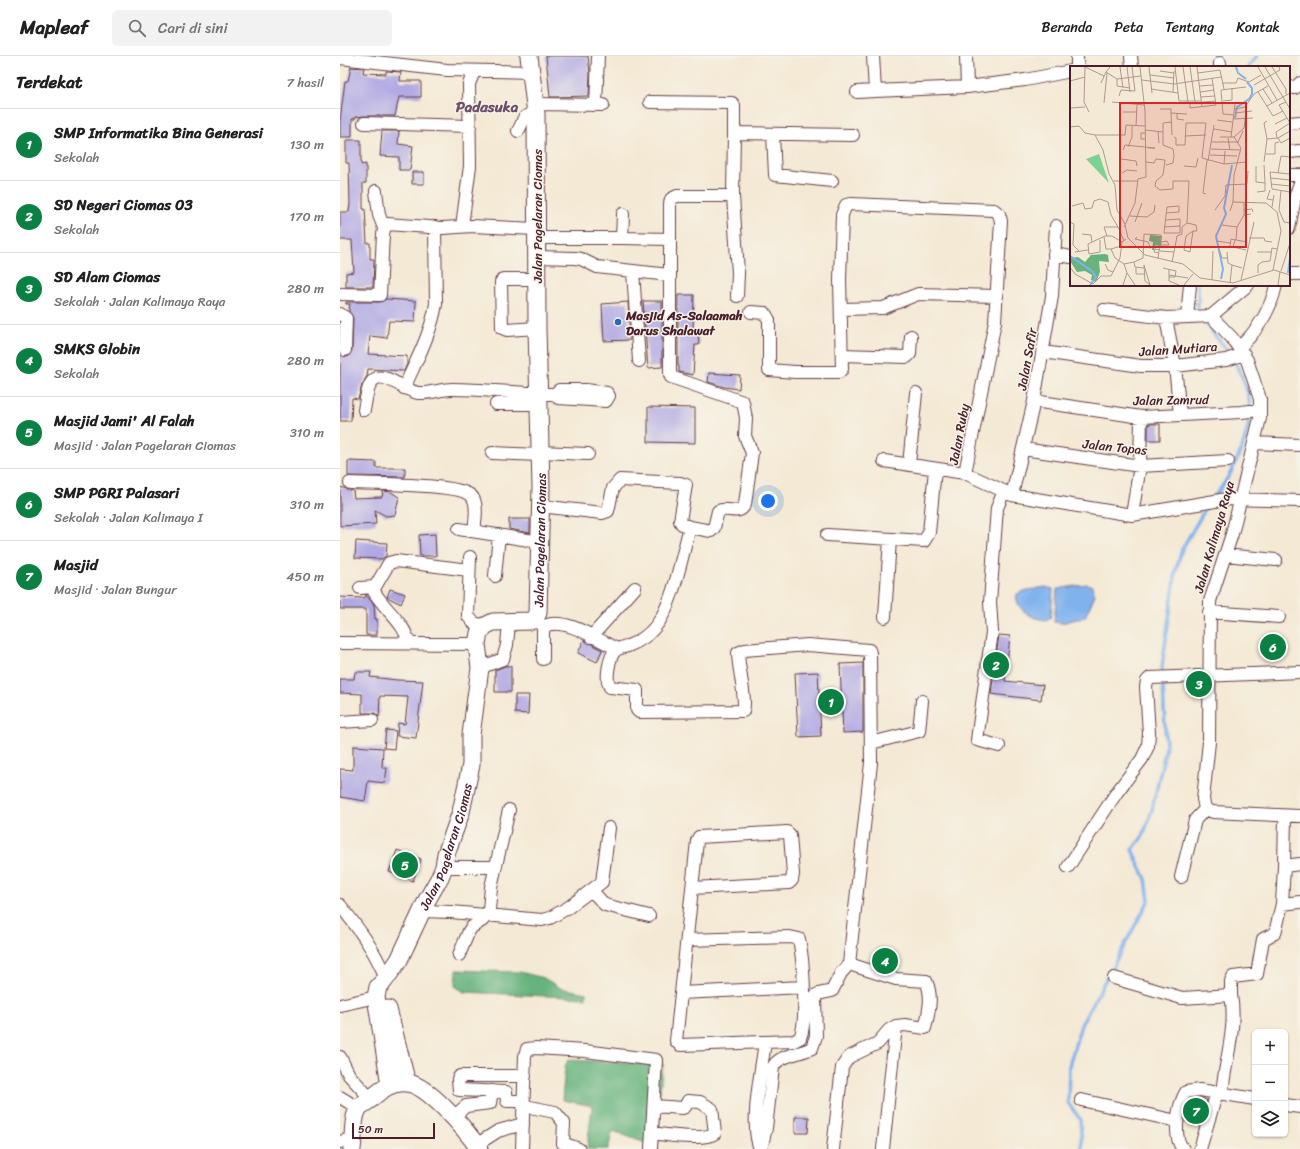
<!DOCTYPE html>
<html lang="id">
<head>
<meta charset="utf-8">
<style>
  body { margin:0; font-family:Sriracha,sans-serif; background:#f2f2f2; color:#202124 }
  .controls { position:absolute; right:12px; bottom:12px; display:grid; overflow:hidden; border-radius:6px; box-shadow:0 1px 3px #0004 }
  .controls button { width:36px; height:36px; display:grid; place-items:center; padding:0; border:0; border-bottom:1px solid #e0e0e0; background:#fff; color:#202124; font:20px sans-serif }
  .scale { position:absolute; left:12px; bottom:10px; width:83px; box-sizing:border-box; padding-left:4px; border:2px solid #4a1f2b; border-top:0; font-size:11px; line-height:14px; white-space:nowrap; color:#4a1f2b; -webkit-text-stroke:3px #f7f3e8; paint-order:stroke }
  .you { position:absolute; left:428px; top:445px; width:14px; height:14px; margin:-10px; border:3px solid #fff; border-radius:50%; background:#1a73e8; box-shadow:0 0 0 6px #1a73e833 }
  .badge { display:grid; place-items:center; width:26px; height:26px; border-radius:50%; background:#0b8043; color:#fff; font-size:13px; font-weight:700 }
  .pin { position:absolute; translate:-50% -50%; border:2px solid #fff; box-shadow:0 1px 4px #0006 }
  .list { margin:0; padding:0; list-style:none }
  h2 { display:flex; justify-content:space-between; align-items:center; height:52px; margin:0; padding:0 16px; font-size:17px }
  h2 small { font-size:13px; font-weight:400; color:#757577 }
  .list li { display:grid; grid-template-columns:26px 1fr auto; gap:12px; align-items:center; box-sizing:border-box; height:72px; padding:0 16px; border-top:1px solid #e0e0e0 }
  .list b { display:block; font-size:15px; white-space:nowrap }
  .list p { margin:0; font-size:13px; white-space:nowrap; color:#757577 }
  .list em { font-size:13px; font-style:normal; color:#757577 }
  .icon { flex:none; width:22px; height:22px; fill:none; stroke:currentColor; stroke-width:2; stroke-linecap:round; stroke-linejoin:round }
  .map { position:relative; flex:none; width:960px; height:1093px; overflow:hidden }
  header { display:flex; align-items:center; gap:24px; box-sizing:border-box; height:56px; padding:0 20px; background:#fff; border-bottom:1px solid #e0e0e0 }
  header strong { font-size:19px }
  nav { display:flex; gap:22px; margin-inline-start:auto; font-size:14px }
  .search { width:280px; height:36px; background:#f2f2f2; display:flex; align-items:center; gap:10px; box-sizing:border-box; padding:0 14px; border-radius:6px; color:#757577; font-size:15px }
  main { display:flex }
  aside { flex:1; background:#fff }
  .map>svg:first-child { display:block }
  .forest { fill:#66b37d; stroke:#586954 }
  .water { fill:#80b2ed; stroke:#65688c }
  .lines { fill:none; stroke-linecap:round; stroke-linejoin:round }
  .stream { stroke:#80b2ed; stroke-width:3.5 }
  .building { fill:#afa7e4 }
  .street-casing { stroke:#643d44; stroke-width:14 }
  .secondary-casing { stroke:#643d44; stroke-width:19 }
  .street { stroke:#fff; stroke-width:12 }
  .secondary { stroke:#fff; stroke-width:17 }
  .poi-dot { fill:#1f6fb2; stroke:#f7f3e8; stroke-width:1.5 }
  .labels { text-anchor:middle; dominant-baseline:central; stroke-width:3; stroke-linejoin:round; paint-order:stroke }
  .street-label { font-size:13px; fill:#4a1f2b; stroke:#f7f3e8 }
  .poi-label { font-size:13px; font-weight:bold; fill:#4a1f2b; stroke:#f7f3e8; text-anchor:start }
  .quarter-label { font-size:15px; font-weight:bold; fill:#6d4f6c; stroke:#f7f3e8 }
  .inset-river { fill:none; stroke:#80b2ed; stroke-width:2 }
  .inset-road { fill:none; stroke:#b09890; stroke-width:1 }
  .view { fill:#d62828; fill-opacity:0.15; stroke:#d62828; stroke-width:2 }
  .inset-edge { fill:none; stroke:#4a1f2b; stroke-width:2 }
</style>
</head>
<body>
<header>
<strong>Mapleaf</strong>
<div class="search"><svg class="icon" aria-label="search" viewBox="0 0 24 24"><circle cx="10" cy="10" r="6"/><path d="M15 15l6 6"/></svg>Cari di sini</div>
<nav><a>Beranda</a><a>Peta</a><a>Tentang</a><a>Kontak</a></nav>
</header>
<main>
<aside>
<h2>Terdekat<small>7 hasil</small></h2>
<ul class="list">
<li><span class="badge">1</span><div><b>SMP Informatika Bina Generasi</b><p>Sekolah</p></div><em>130 m</em></li>
<li><span class="badge">2</span><div><b>SD Negeri Ciomas 03</b><p>Sekolah</p></div><em>170 m</em></li>
<li><span class="badge">3</span><div><b>SD Alam Ciomas</b><p>Sekolah · Jalan Kalimaya Raya</p></div><em>280 m</em></li>
<li><span class="badge">4</span><div><b>SMKS Globin</b><p>Sekolah</p></div><em>280 m</em></li>
<li><span class="badge">5</span><div><b>Masjid Jami' Al Falah</b><p>Masjid · Jalan Pagelaran Ciomas</p></div><em>310 m</em></li>
<li><span class="badge">6</span><div><b>SMP PGRI Palasari</b><p>Sekolah · Jalan Kalimaya I</p></div><em>310 m</em></li>
<li><span class="badge">7</span><div><b>Masjid</b><p>Masjid · Jalan Bungur</p></div><em>450 m</em></li>
</ul>
</aside>
<div class="map">
<svg width="960" height="1093" viewBox="0 0 960 1093">
  <rect width="100%" height="100%" fill="#f7f3e8"/>
  <filter id="ink" filterUnits="userSpaceOnUse"><feTurbulence type="fractalNoise" baseFrequency=".025" numOctaves="2"/><feDisplacementMap in="SourceGraphic" scale="8" xChannelSelector="R" yChannelSelector="G"/><feConvolveMatrix kernelMatrix="1 2 1 2 8 2 1 2 1" color-interpolation-filters="sRGB"/></filter>
  <filter id="wash" filterUnits="userSpaceOnUse"><feTurbulence type="fractalNoise" baseFrequency=".012" numOctaves="4" result="noise"/><feDisplacementMap in="SourceGraphic" scale="16" xChannelSelector="R" yChannelSelector="G"/><feGaussianBlur stdDeviation="0.9" result="paint"/><feColorMatrix in="noise" values="0 0 0 0 0 0 0 0 0 0 0 0 0 0 0 0 0 1.4 0 .05"/><feComposite in="paint" operator="in"/></filter>
  <g filter="url(#wash)">
    <rect width="100%" height="100%" fill="#f4e9d4"/>
    <path class="forest" d="M116,914L180,916L204,922L220,932L246,937V942L124,936L115,930Z
      M228,1004L323,1008L319,1045V1084L316,1091L273,1075L268,1093H247L252,1050L222,1044L225,1011Z"/>
    <path class="water" d="M747,528L752,530L755,539L745,561L721,567L714,566L717,533Z
      M705,531L713,533L711,561L706,564C692,563 674,553 677,538L683,535Z"/>
    <g class="lines">
      <path class="stream" d="M908,11L917,0
        M858,229V251
        M867,269C874,280 885,289 891,300C899,313 906,328 909,343C914,375 893,419 873,442
        M742,1093L740,1063L728,1047L729,1010L741,969L809,844L806,823L792,794L803,780L812,754L826,691L822,610L836,514L842,493L867,450"/>
    </g>
    <g id="blocks">
      <path class="building" d="M206,0H248L250,17L249,40L210,41Z
        M11,11L24,12L23,17L46,18V15L61,16L60,25H81V41H59L55,60H24L15,61V63H12V81H0V65L5,25H8Z
        M42,75H59L58,88L73,90L70,114H59V101L40,100Z
        M6,84H21V109L26,108V127H23V153H25L27,187H30V203H34L33,231H6V217L14,216L12,184H0V156H9L10,148L9,107H6Z
        M72,116H84V128H72Z
        M338,239H354L353,275H358L359,289H355L353,319L339,316V310H338Z
        M46,243L76,245L75,266L49,265L47,282L30,280L28,298L67,300V308L64,315L28,313L27,320L22,329L18,343L12,342L11,365H0V299L8,301L12,294L13,262L9,255L10,248H6V246H40Z
        M303,245H322V311L308,312Z
        M288,246L290,284L264,285L262,248Z
        M369,317L400,319L399,333L384,331L368,326Z
        M308,351L355,352V387L308,386Z
        M808,368H820V384H808Z
        M8,405L36,406V412H65V421L8,420Z
        M0,431L13,435L14,442L42,441L43,435L51,436L59,441L55,459L46,460L35,454L36,468L0,470Z
        M169,463H190V477L169,473Z
        M95,478L96,500H80L79,479Z
        M16,485L47,487L46,500L42,503L15,502Z
        M50,533L65,538L61,548L47,541Z
        M26,539L34,549L35,563H37V579H26V553H0V541L22,542L26,541Z
        M659,579L670,580L665,625L703,629L701,644L651,638Z
        M244,584L262,594L257,606L238,597Z
        M523,607V676L503,677L500,608Z
        M165,610H171V636H155V614Z
        M15,616H31L30,621L57,624L83,625L76,682L57,680L58,667L65,668L68,641L40,640L39,661L35,657H22V638L0,637V623H14Z
        M478,616L481,680L458,681L455,617Z
        M175,639H189L188,658L175,657Z
        M46,674L56,675L54,693L44,692Z
        M13,690L43,692L42,712H47L45,727L28,725L25,745L0,741V713L13,714Z
        M57,794L81,803L73,825L49,816Z
        M862,1042L867,1044L859,1070L845,1065L851,1043Z
        M455,1061H469L468,1077H455Z"/>
    </g>
  </g>
  <g filter="url(#ink)">
    <use href="#blocks" fill-opacity="0" stroke="#643d44" stroke-width="1"/>
    <g class="lines">
      <g class="street-casing">
        <path id="street" d="M533,0L535,35L627,31L685,24L731,15
          M626,0L627,31
          M791,0L792,11
          M0,2L107,14L191,16
          M737,11V0
          M880,11V7
          M949,31L955,32L960,27
          M517,36L535,35
          M310,46L392,47L394,50V77
          M195,48L263,49
          M256,49L258,0
          M24,67L130,70
          M949,67L960,66
          M178,75C186,62 179,61 196,58
          M433,78L435,119L492,125
          M949,96L960,95
          M949,119H960
          M36,135L39,159L44,172
          M283,158L282,182L330,183
          M122,170L130,110L129,28L134,16
          M949,172L955,142L960,127
          M197,182H282
          M714,198L731,201
          M197,201L235,202L241,203L257,211L329,219
          M293,215L299,305
          M949,218H960
          M197,223H163L161,226L162,272L167,274L197,272
          M0,238L40,239L43,178L45,170L47,168L103,172L132,170L197,173
          M397,240L398,217L393,140L394,77L513,79
          M501,253L543,252L578,238L657,240
          M764,254L826,262L871,260L892,282L907,304L920,343V362L892,478L870,545L869,686L863,743L865,753
          M411,256L425,257L429,264V314L455,316H499L502,313L500,224L502,159L506,149L511,148L654,154L659,158L661,165L655,266L625,417L672,439L792,459L887,443L960,445
          M0,258L6,262L5,294
          M871,260L908,229
          M847,261L850,229
          M826,262L835,310L840,359
          M899,292C918,274 931,254 936,229
          M703,296L801,310H835L886,304L904,298
          M502,299L567,301L570,298L571,280
          M64,332C76,305 91,278 96,248L95,171
          M694,345L801,361L901,356L920,354
          M156,348H198
          M24,354C26,345 27,325 37,322C47,318 66,335 78,337C89,338 101,333 112,333C146,333 181,338 215,338L219,334H246L267,337L269,340L266,345L218,342L215,338
          M915,387L960,389
          M683,393L800,410L888,405
          M200,396L248,398
          M152,397L200,399
          M544,405L625,417
          M569,409L576,337
          M10,427C30,428 126,427 133,442C138,450 135,466 134,475
          M672,439L694,345L712,240L716,170
          M200,450L262,457L268,455L273,432L280,424L340,427L346,429L340,465L342,468L350,471C342,499 333,550 315,571C308,580 298,586 288,590C284,591 279,592 276,594C269,600 265,623 270,631L297,634V654L299,656L403,655C407,645 398,611 398,597L405,594L468,589L529,594L530,597L531,707L509,908
          M792,459L800,410L801,361
          M350,471L371,475L374,472L378,455C388,450 399,461 405,448L412,397L405,380L406,362L403,346L331,321L330,319V148L331,143L337,140H393
          M119,473L201,486
          M487,479L584,485L589,477L595,413
          M885,499L936,504
          M130,501L128,560L134,567L145,570
          M155,520L159,479
          M20,532L35,531L49,507L56,505L129,514
          M32,532C42,552 64,565 69,587
          M869,556L939,561
          M545,561L550,483
          M198,566L203,571V603
          M203,571C223,559 258,584 277,593
          M251,581L295,532
          M0,587L137,588
          M140,612L163,603L167,589L169,567
          M0,666L32,664
          M531,687L579,675L582,645
          M659,690L637,684L652,576L650,546L657,452L664,435
          M865,753L873,756L960,760
          M945,760L944,810L960,808
          M944,810L942,848L960,846
          M104,811H155
          M728,811L777,736L802,703L808,690L809,677L806,631L807,625L810,622L960,616
          M841,821L855,764L865,753
          M252,835L265,849L309,860
          M0,849C19,873 34,893 46,922
          M82,855L111,856L202,864L210,862L229,851L262,826L269,772
          M347,884L450,881L459,883C463,902 468,965 460,982L454,985L340,989L336,985L357,785L359,781L447,776L450,779L453,818L452,824L449,827L352,832
          M119,899L129,875L132,871L143,864L149,854L151,831L169,754
          M774,922L842,942L891,939C897,973 885,1004 882,1037
          M341,937L463,931
          M891,939V925L893,921L917,918L923,883L935,877L942,848
          M0,949L36,941
          M0,1001L9,1019L31,1043
          M0,1041L18,1052
          M741,1044L837,1065
          M184,1045H167L166,1036L119,1034L118,1023L120,1020H185
          M945,1049L960,1051
          M185,1050L215,1056L224,1067L223,1087L239,1093
          M113,1061L126,1050L150,1047L152,1035
          M312,1077C326,1079 365,1085 375,1077L372,1053L360,1046L348,1045L345,1051L342,1052L314,1050
          M0,1086L14,1082
          M136,1089L158,1075L183,1068
          M420,1092C409,1070 422,1011 425,986
          M182,1093L185,999L187,993L196,992L245,995L316,1004L311,1093
          M421,1093L426,1072L433,1011C438,999 460,998 472,992L476,980L475,940L478,938L492,935L501,917L509,908L556,923L586,925C593,940 589,956 585,972L565,969L556,970L549,974L538,987L509,1001L502,1011L493,1093
          M543,1093L556,970
          M843,1093C832,1081 838,1049 846,1036L860,1034L915,1043
          M860,1093L877,1036"/>
      </g>
      <g class="secondary-casing">
        <g id="secondary">
          <path d="M48,953L67,1027"/>
          <path id="s1" d="M50,1029L36,941L38,931L44,925L59,904L87,844L100,821L104,811L106,798L121,756L131,709V679L140,612L137,588L139,577L145,570L153,566L190,565L195,563L198,557L201,431L197,272L196,58L189,0"/>
          <path d="M12,1093C14,1081 12,1064 18,1053C20,1049 28,1046 32,1042C41,1033 54,1025 68,1027C89,1030 127,1075 139,1093"/>
        </g>
      </g>
      <use href="#street" class="street"/>
      <use href="#secondary" class="secondary"/>
    </g>
  </g>
  <circle class="poi-dot" cx="278" cy="266" r="4"/>
  <g class="labels">
    <g class="street-label">
      <text transform="translate(197 160) rotate(-90)">Jalan Pagelaran Ciomas</text>
      <text transform="translate(838 293) rotate(-4)">Jalan Mutiara</text>
      <text transform="translate(687 303) rotate(-80)">Jalan Safir</text>
      <text transform="translate(831 344) rotate(-1)">Jalan Zamrud</text>
      <text transform="translate(619 378) rotate(-79)">Jalan Ruby</text>
      <text transform="translate(775 391) rotate(6)">Jalan Topas</text>
      <text transform="translate(874 481) rotate(-74)">Jalan Kalimaya Raya</text>
      <text stroke="none"><textPath href="#s1" startOffset="616">Jalan Pagelaran Ciomas</textPath></text>
      <text stroke="none"><textPath href="#s1" startOffset="257">Jalan Pagelaran Ciomas</textPath></text>
    </g>
    <g class="poi-label">
      <text x="286" y="259">Masjid As-Salaamah<tspan x="286" dy="15">Darus Shalawat</tspan></text>
    </g>
    <g class="quarter-label">
      <text x="147" y="51">Padasuka</text>
    </g>
  </g>
  <g transform="translate(730 10)">
    <rect width="220" height="220" fill="#f4e9d4"/>
    <path d="M29,88L39,117L16,93Z" fill="#7dd193"/>
    <path d="M80,169L92,170L91,181L86,179L84,184H82L83,176L79,175ZM35,188L38,189L39,196L29,195L30,206L26,216L21,214L22,209L15,205L7,206L0,195V192L8,191L15,196L21,189Z" fill="#66b37d"/>
    <path class="inset-river" d="M166,1L168,7L176,13M165,52L167,41L179,33L182,28V22L177,16M0,190L22,205L26,211L20,219M218,207L220,192M151,213L153,203L146,170L156,148L154,142L162,99"/>
    <path class="inset-road" d="M15,1L14,36L19,46M15,1L34,10M40,1L36,6L47,13L71,10M50,1L53,22M57,1L60,26M79,1L82,27M105,1L109,35H132M113,1L118,36M120,1L125,36M127,1L132,41M188,1L207,34M195,1L220,43M202,1L216,23V28M90,5L104,7M128,7L150,4L154,23M80,9L104,12M47,13V20L60,22M72,14L104,18L151,11M0,15L15,11M31,17L36,6M152,17H166L168,12L179,16L191,9M184,19L210,4L209,1M130,20L143,19M81,23L108,27M193,23L202,37M103,26L104,5M130,26L144,24M188,26L203,50L213,45M49,30L51,24L65,25L62,1M131,31L145,30M153,35L162,34V22M42,36L74,39M120,36V42L146,39L142,12M132,36L146,35M216,36L209,39L220,57M34,37L37,7M197,40L220,27M0,42L15,41M90,43H101V47M165,43L175,41L184,28L198,20M53,46H67M107,47V53L114,54M165,47L182,45M164,49L153,48L151,24L176,21M163,53L183,52M147,54L162,56M205,58L217,52M66,60L67,39M0,61L9,60L15,67L25,69L33,84L39,108L45,119L47,144L55,158M144,63L162,66M75,64L93,66M88,65L89,77M25,69H55L56,59L75,60M102,69L101,47L117,48M115,70L136,69M104,71L106,72V79H115L116,57H136L132,92L154,98L177,96M150,71H164L171,82L164,109L163,136L160,145M161,71L165,38M164,71L174,62L176,46M158,72L160,84M207,72L206,66L220,57M208,72L211,77L220,72M75,73H71V67H75M197,73L194,57L197,55M142,76H169M168,76L173,65M58,81L62,71V60M141,83L171,84M53,84L55,79L85,82H78M196,88H205V77L209,76M140,89L167,90M51,93L66,95L67,100M138,95L144,59M76,96L84,97L86,93L95,94L93,109L86,115M194,96L197,73L208,72L220,65M154,98L155,85M96,99L103,97L104,89L103,83L93,79V57L101,56M194,99L195,117M114,100L126,101L128,92M186,100V116L195,117V125L187,126M52,107L57,104L67,105M208,107L211,90L220,91M220,108L200,106L202,123L220,126M200,112L220,114M44,115H68M86,115L85,120L90,124L103,123V115H119L117,157M201,118L220,120M200,124L197,133L203,134M211,125L209,144L214,156L220,157M136,128L133,127L137,94M163,136L196,137L207,146L211,165L203,204M174,137V144L182,143L183,146M2,140L13,137L15,143L22,142L24,135L30,133L38,136L41,149L48,161H34L37,170M202,141L204,129M145,144L155,130L156,119L177,118L178,105M174,144V149L181,148M60,150L77,151L84,146L85,139M95,154L110,153V167H94L97,141L109,140V146L96,147M0,156L4,158L3,179L9,185M65,156L72,137M55,159L58,172L75,189L113,198L130,212L163,217L204,204L220,209M152,159L167,161L166,174M48,161L54,175M54,161L65,137L68,113L76,111L75,45L70,1M94,161L110,160M167,161L174,149M12,168L21,169L22,176M34,171L36,183H41M67,171L65,173L74,175M179,172H194L195,175L202,176M30,174V186L19,188L18,178L35,170H42L52,176M165,174L163,181L176,184M147,175L160,177M91,179H99L97,175L91,176M51,180L41,183L45,192L54,198L64,196L73,192L74,168L91,169L88,193M74,181L81,182L78,176L74,175M105,181L107,170L112,168V161L117,157L126,159L127,165H123L116,170L114,184L120,186L123,165M163,181L160,180L161,173L177,176M149,183L152,192H158M90,185L104,186M5,186L18,184M157,186L158,197L162,199M187,186H201M89,187L84,186L85,183L90,184M64,196L65,201L74,202M102,196L105,181M35,198L38,204L43,206M0,201L5,208L23,218L31,210H41L50,192L52,176L56,173M66,201V208H74M93,202L106,205L105,211H99M99,203V215L109,219M211,205L220,177M57,207L65,219M188,207V199L192,196L200,195L202,182L207,183M99,209L118,212M142,214L143,185M171,214L184,156M160,217L162,199L172,202M53,219L57,207L54,198M80,219L75,215L74,199L80,219M114,219L123,208M208,219L210,206"/>
    <path class="view" d="M50,37H176V181H50Z"/>
    <rect width="220" height="220" class="inset-edge"/>
  </g>
</svg>
<div class="controls">
<button>+</button>
<button>−</button>
<button><svg class="icon" aria-label="layers" viewBox="0 0 24 24"><path d="M12 4l9 5-9 5-9-5zM3 14l9 5 9-5"/></svg></button>
</div>
<div class="scale">50 m</div>
<div class="you"></div>
<div class="pin badge" style="left:491px;top:646px">1</div>
<div class="pin badge" style="left:656px;top:609px">2</div>
<div class="pin badge" style="left:859px;top:628px">3</div>
<div class="pin badge" style="left:545px;top:905px">4</div>
<div class="pin badge" style="left:65px;top:809px">5</div>
<div class="pin badge" style="left:933px;top:591px">6</div>
<div class="pin badge" style="left:856px;top:1055px">7</div>
</div>
</main>
</body>
</html>
